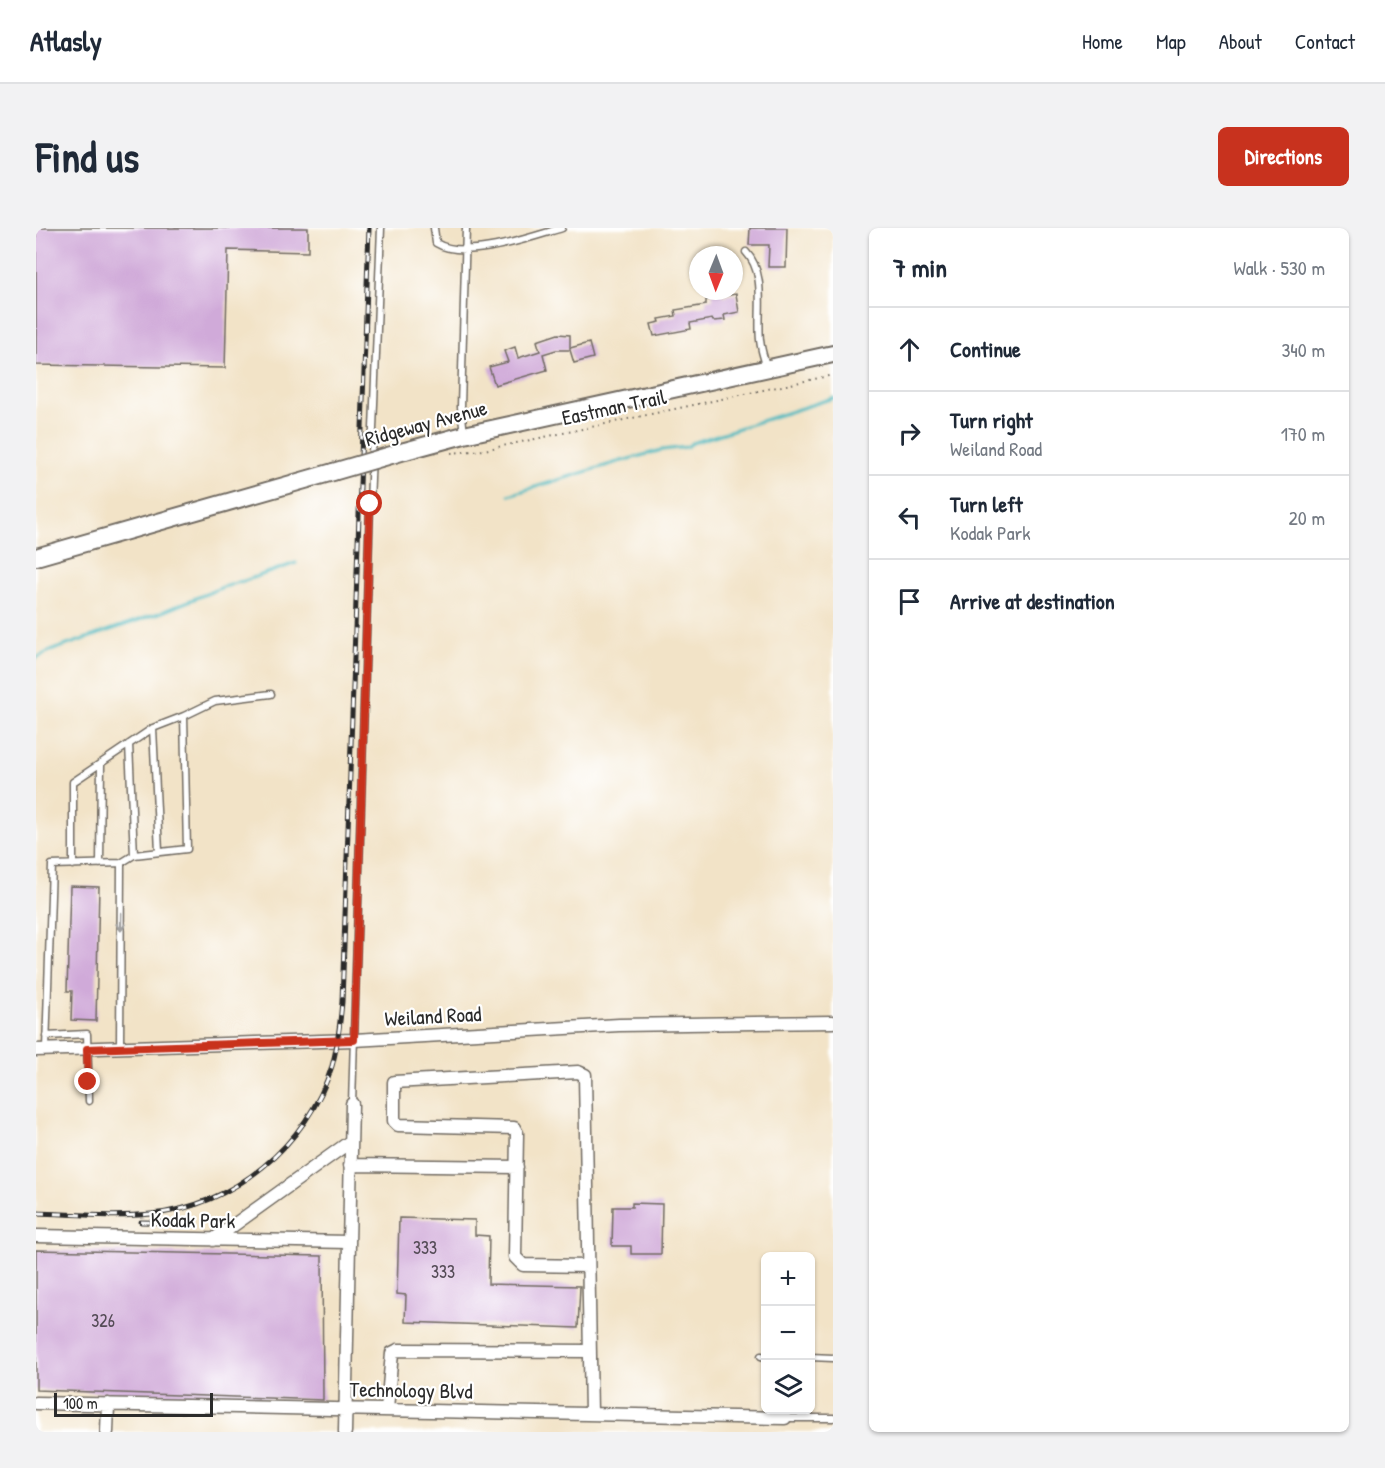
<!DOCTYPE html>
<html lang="en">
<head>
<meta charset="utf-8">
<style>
  body { margin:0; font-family:"Patrick Hand",sans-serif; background:#f2f2f3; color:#1f2937 }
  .controls { position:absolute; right:18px; bottom:18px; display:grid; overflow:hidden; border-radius:9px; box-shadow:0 2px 4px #0004 }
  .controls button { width:54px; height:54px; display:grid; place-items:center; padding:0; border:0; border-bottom:2px solid #e0e1e3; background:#fff; color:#1f2937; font:30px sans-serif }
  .compass { position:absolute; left:653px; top:18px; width:54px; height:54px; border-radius:50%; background:#fff; box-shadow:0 2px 4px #0004; rotate:181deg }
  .scale { position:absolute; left:18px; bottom:15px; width:159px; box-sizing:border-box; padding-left:6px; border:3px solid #2b2b2b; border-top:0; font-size:16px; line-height:21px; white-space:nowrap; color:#2b2b2b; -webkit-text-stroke:4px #fff; paint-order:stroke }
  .stop { position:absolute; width:18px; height:18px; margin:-14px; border:4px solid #c8321e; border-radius:50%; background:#fff }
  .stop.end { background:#c8321e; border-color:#fff; box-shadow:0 2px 6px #0008 }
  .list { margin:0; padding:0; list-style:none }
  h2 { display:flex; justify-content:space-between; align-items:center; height:78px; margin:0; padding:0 24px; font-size:26px }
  h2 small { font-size:20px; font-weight:400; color:#747a83 }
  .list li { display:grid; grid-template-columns:39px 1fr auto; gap:18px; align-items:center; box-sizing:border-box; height:84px; padding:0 24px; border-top:2px solid #e0e1e3 }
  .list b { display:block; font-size:22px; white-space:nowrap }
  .list p { margin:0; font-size:20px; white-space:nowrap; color:#747a83 }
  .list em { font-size:20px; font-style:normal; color:#747a83 }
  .icon { flex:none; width:33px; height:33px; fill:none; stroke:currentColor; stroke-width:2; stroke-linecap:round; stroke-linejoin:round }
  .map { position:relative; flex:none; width:797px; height:1204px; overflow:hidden; border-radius:9px }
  header { display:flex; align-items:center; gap:36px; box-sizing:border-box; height:84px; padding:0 30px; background:#fff; border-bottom:2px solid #e0e1e3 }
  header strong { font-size:28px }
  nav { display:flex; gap:33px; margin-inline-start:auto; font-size:21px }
  .intro { display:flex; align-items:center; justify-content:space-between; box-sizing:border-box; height:144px; padding:0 36px }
  h1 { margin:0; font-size:42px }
  .button { padding:15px 27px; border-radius:9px; background:#c8321e; color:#fff; font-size:21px; font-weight:700 }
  main { display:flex; gap:36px; padding:0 36px }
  aside { flex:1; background:#fff; border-radius:9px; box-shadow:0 2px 4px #0004 }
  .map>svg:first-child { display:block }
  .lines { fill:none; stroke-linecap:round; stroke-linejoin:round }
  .stream { stroke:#4bbac1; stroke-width:3 }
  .building { fill:#d0aad9 }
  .lane-casing { stroke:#716b62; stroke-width:9 }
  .street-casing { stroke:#716b62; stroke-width:15 }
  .secondary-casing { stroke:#716b62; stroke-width:20 }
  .path { stroke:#716b62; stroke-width:2; stroke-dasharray:1.5 4.5; stroke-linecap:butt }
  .lane { stroke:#fff; stroke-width:6 }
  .street { stroke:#fff; stroke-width:12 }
  .secondary { stroke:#fff; stroke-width:16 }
  .rail-casing { stroke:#2b2b2b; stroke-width:5 }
  .rail { stroke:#fff; stroke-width:3; stroke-dasharray:9; stroke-linecap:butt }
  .secondary-bridge-casing { stroke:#716b62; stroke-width:20; stroke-linecap:butt }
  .secondary-bridge { stroke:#fff; stroke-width:16 }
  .oneway { stroke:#a0a0a0 }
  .route { stroke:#c8321e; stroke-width:8 }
  .labels { text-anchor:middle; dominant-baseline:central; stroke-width:4.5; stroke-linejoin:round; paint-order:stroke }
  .number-label { font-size:18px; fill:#544b56 }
  .street-label { font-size:21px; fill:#2b2b2b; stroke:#fff }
</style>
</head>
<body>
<header>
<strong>Atlasly</strong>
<nav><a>Home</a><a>Map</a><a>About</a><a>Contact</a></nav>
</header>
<div class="intro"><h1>Find us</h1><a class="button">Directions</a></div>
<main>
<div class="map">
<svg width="797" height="1204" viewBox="0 0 797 1204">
  <rect width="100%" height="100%" fill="#fff"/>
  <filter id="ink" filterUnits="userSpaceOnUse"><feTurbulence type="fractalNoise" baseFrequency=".0167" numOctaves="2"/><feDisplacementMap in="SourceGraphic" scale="12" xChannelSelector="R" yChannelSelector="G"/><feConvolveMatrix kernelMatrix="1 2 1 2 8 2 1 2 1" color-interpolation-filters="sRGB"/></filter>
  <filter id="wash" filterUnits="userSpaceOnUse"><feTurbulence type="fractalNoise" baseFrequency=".008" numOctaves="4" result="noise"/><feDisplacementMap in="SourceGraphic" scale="24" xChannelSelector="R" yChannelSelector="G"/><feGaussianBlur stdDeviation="1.35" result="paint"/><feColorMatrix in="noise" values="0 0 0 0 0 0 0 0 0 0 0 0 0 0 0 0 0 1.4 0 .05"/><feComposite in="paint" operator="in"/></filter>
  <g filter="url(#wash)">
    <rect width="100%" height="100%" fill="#f2e3c7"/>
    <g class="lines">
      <path class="stream" d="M473,267L582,234L626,222L651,219L656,215L797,170
        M0,430L14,423L126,384L187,359C196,358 201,353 208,353L260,335"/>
    </g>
    <g id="blocks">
      <path class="building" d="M0,0H272V24L192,22L189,140L0,137Z
        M714,0H751L750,39H732L733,17H713Z
        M687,63V68L700,66L703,84L688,87L689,92L677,93L676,91L654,95L655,101L618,108L615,96L624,94L623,91L640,88L639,82L670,77V72L677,71L676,65Z
        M522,106L534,107V120L553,115L557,130L538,135L534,122H520L507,126L511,142L459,157L453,139L472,134L468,123L479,119L482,130L504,123L501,113Z
        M34,658L63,659L60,793L35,792L36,763H31Z
        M596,975L626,976L625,1026H595V1018H576L577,979H596Z
        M363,990L439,992V1007L453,1008L452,1056L544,1058L542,1100L369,1094L370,1067L361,1066Z
        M0,1022L286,1028L287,1172L0,1162Z"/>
    </g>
  </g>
  <g filter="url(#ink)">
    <use href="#blocks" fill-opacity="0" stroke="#716b62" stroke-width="1.5"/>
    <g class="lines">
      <g class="lane-casing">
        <path id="lane" d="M398,0L400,15C429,33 495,9 526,0
          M710,24C731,46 721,84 724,112C725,122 728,131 731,140
          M428,206L425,179L430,0
          M117,500L123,623
          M93,516L98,627
          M64,636L65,535
          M37,637V554L117,500L148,488L179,473L235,466
          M10,808L51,806L53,873
          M84,820L85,635
          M10,821L16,637L85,635L98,627L151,621L148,488
          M316,876L334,276L345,0
          M725,1128L730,1129
          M774,1129L797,1130
          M749,1190H797"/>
      </g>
      <g class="street-casing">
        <path id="street" d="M0,822L318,812L583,797L797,794
          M314,937L481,939
          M0,1008L312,1014
          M177,1012L315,913
          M552,1038L487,1037L479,1029L481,905L478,900L362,897L358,893V854L542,844L549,847L555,1185
          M0,1175L749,1190
          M351,1181L356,1125L362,1122L554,1123
          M71,1204L72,1176
          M309,1204L316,876"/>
      </g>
      <g class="secondary-casing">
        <path id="secondary" d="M369,223L428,207L797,126
          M0,329L297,244"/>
      </g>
      <path class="path" d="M415,225L448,222L797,147"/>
      <use href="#lane" class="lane"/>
      <use href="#street" class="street"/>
      <use href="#secondary" class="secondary"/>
      <g class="rail-casing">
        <path id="rail" d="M0,985C38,986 77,990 115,986C197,979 272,916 296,838C302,817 304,796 306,774L333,0
          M105,994L150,995"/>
      </g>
      <use href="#rail" class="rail"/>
      <g class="secondary-bridge-casing">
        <path id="secondary-bridge" d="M297,244L369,223"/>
      </g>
      <use href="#secondary-bridge" class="secondary-bridge"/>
    </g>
    <defs><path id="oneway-shaft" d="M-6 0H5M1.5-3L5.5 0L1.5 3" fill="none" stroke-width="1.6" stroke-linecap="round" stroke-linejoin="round" transform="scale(1.5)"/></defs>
    <use class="oneway" href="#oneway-shaft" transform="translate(85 694) rotate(91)"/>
  </g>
  <g class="lines" filter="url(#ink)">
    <path class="route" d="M52,854L51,821L318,812L334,276"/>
  </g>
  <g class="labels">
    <g class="number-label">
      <text x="389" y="1019">333</text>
      <text x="407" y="1043">333</text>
      <text x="67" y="1092">326</text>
    </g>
    <g class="street-label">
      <text transform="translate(578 179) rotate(-12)">Eastman Trail</text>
      <text transform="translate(390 195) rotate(-15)">Ridgeway Avenue</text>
      <text transform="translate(397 788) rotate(-3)">Weiland Road</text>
      <text transform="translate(157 992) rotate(1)">Kodak Park</text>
      <text transform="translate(375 1162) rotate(1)">Technology Blvd</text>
    </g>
  </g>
</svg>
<div class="controls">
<button>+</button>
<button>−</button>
<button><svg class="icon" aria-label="layers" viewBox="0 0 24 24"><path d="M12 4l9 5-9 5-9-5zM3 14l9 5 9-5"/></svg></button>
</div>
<svg class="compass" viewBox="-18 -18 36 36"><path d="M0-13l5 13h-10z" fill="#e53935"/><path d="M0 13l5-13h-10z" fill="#747a83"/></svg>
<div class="scale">100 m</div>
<div class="stop" style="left:334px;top:276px"></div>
<div class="stop end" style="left:52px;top:854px"></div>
</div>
<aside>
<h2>7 min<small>Walk · 530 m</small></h2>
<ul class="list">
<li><svg class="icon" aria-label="ahead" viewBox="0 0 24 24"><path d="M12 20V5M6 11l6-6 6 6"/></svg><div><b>Continue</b></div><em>340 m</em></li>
<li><svg class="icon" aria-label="right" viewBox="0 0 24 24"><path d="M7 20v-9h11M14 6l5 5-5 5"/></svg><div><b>Turn right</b><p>Weiland Road</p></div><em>170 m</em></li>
<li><svg class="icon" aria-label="left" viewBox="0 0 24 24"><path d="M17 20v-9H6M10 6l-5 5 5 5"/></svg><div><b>Turn left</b><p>Kodak Park</p></div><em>20 m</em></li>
<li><svg class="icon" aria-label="arrive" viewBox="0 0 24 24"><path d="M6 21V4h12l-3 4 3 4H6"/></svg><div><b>Arrive at destination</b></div></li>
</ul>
</aside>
</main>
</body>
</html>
